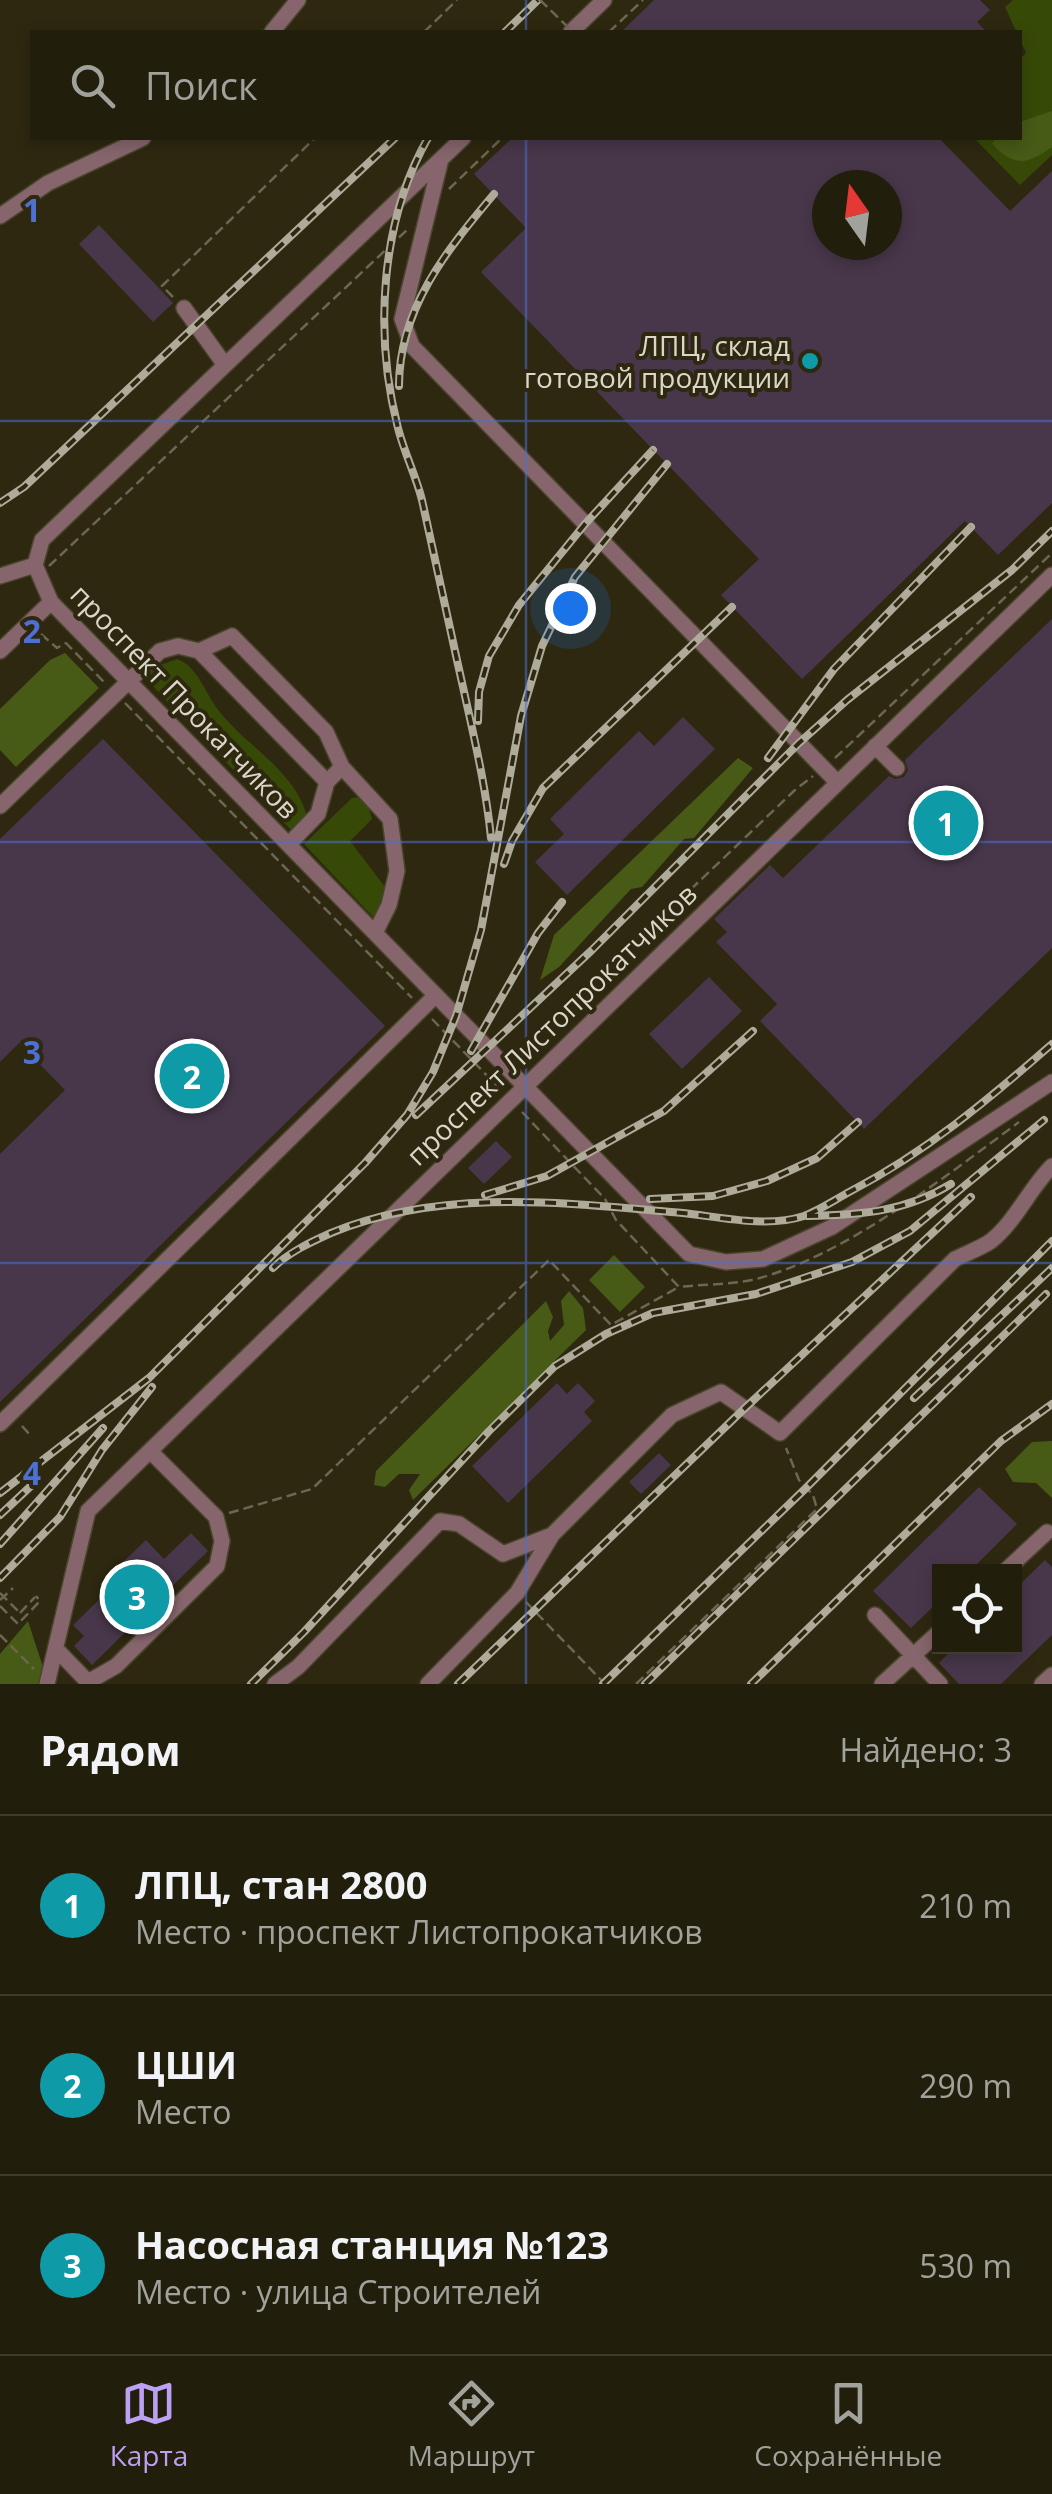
<!DOCTYPE html>
<html lang="ru">
<head>
<meta charset="utf-8">
<style>
  body { margin:0; font-family:"Open Sans",sans-serif; background:#2a2715; color:#f1f3f6 }
  .controls { position:absolute; right:30px; bottom:30px; display:grid; overflow:hidden; border-radius:0px; box-shadow:0 5px 15px #0003 }
  .controls button { width:90px; height:90px; display:grid; place-items:center; padding:0; border:0; border-bottom:2px solid #3f3c2d; background:#221e0c; color:#f1f3f6; font:50px sans-serif }
  .compass { position:absolute; left:812px; top:170px; width:90px; height:90px; border-radius:50%; background:#221e0c; box-shadow:0 5px 15px #0003; rotate:346deg }
  .you { position:absolute; left:570px; top:608px; width:35px; height:35px; margin:-25px; border:8px solid #fff; border-radius:50%; background:#1a73e8; box-shadow:0 0 0 15px #1a73e833 }
  .badge { display:grid; place-items:center; width:65px; height:65px; border-radius:50%; background:#bca0f2; color:#fff; font-size:32px; font-weight:700 }
  .pin { position:absolute; translate:-50% -50%; border:5px solid #fff; box-shadow:0 2px 10px #0006 }
  .list { margin:0; padding:0; list-style:none }
  h2 { display:flex; justify-content:space-between; align-items:center; height:130px; margin:0; padding:0 40px; font-size:42px }
  h2 small { font-size:32px; font-weight:400; color:#a2a29d }
  .list li { display:grid; grid-template-columns:65px 1fr auto; gap:30px; align-items:center; box-sizing:border-box; height:180px; padding:0 40px; border-top:2px solid #3f3c2d }
  .list b { display:block; font-size:38px; white-space:nowrap }
  .list p { margin:0; font-size:32px; white-space:nowrap; color:#a2a29d }
  .list em { font-size:32px; font-style:normal; color:#a2a29d }
  .icon { flex:none; width:55px; height:55px; fill:none; stroke:currentColor; stroke-width:2; stroke-linecap:round; stroke-linejoin:round }
  .map { position:relative; flex:none; width:1052px; height:1684px; overflow:hidden }
  .search { position:absolute; background:#221e0c; box-shadow:0 5px 15px #0003; left:30px; right:30px; top:30px; height:110px; display:flex; align-items:center; gap:25px; box-sizing:border-box; padding:0 35px; border-radius:0px; color:#a2a29d; font-size:38px }
  .sheet { height:670px; background:#221e0c }
  nav { display:flex; justify-content:space-around; align-items:center; box-sizing:border-box; height:140px; border-top:2px solid #3f3c2d; background:#221e0c; font-size:28px; color:#a2a29d }
  nav a { display:grid; justify-items:center; gap:5px }
  nav .on { color:#bca0f2 }
  .map>svg:first-child { display:block }
  .green { fill:#374907 }
  .forest { fill:#475a16 }
  .building { fill:#48374a; fill-rule:evenodd }
  .lines { fill:none; stroke-linecap:round; stroke-linejoin:round }
  .minor-casing { stroke:#4a442d; stroke-width:18 }
  .path { stroke:#6b6752; stroke-width:2.5; stroke-dasharray:10 5; stroke-linecap:butt }
  .minor { stroke:#86666c; stroke-width:15 }
  .rail-casing { stroke:#afab9a; stroke-width:8 }
  .rail { stroke:#2e2810; stroke-width:4; stroke-dasharray:11; stroke-linecap:butt }
  .path-bridge { stroke:#6b6752; stroke-width:2.5; stroke-dasharray:10 5; stroke-linecap:butt }
  .grid { fill:none; stroke:#4c70d4; stroke-width:2.5; stroke-opacity:0.55 }
  .culture-dot { fill:#0f9aa8; stroke:#2e2810; stroke-width:4 }
  .labels { text-anchor:middle; dominant-baseline:central; stroke-width:8; stroke-linejoin:round; paint-order:stroke }
  .poi-label { font-size:28px; fill:#dad7c8; stroke:#2e2810; text-anchor:end }
  .street-label { font-size:28px; fill:#dad7c8; stroke:#2e2810 }
  .grid-label { font-size:32px; text-anchor:middle; font-weight:bold; fill:#4c70d4; stroke:#2e2810; stroke-width:8; stroke-linejoin:round; paint-order:stroke }
</style>
</head>
<body>
<div class="map">
<svg width="1052" height="1684" viewBox="0 0 1052 1684">
  <rect width="100%" height="100%" fill="#2e2810"/>
  <path class="green" d="M1013,0H1052V155L1020,185L974,138H1020V59L1026,53L1005,7Z
    M177,659C197,666 204,690 216,707C242,744 296,770 307,817L293,832L145,678L158,666Z
    M359,797L367,802L372,819L350,841L385,887L381,906L373,917L304,844L352,798Z"/>
  <path class="forest" d="M1052,111V147C1027,165 1014,167 992,144L996,138H1020V122Z
    M65,653L99,688L16,767L0,750V709L50,660Z
    M738,758L753,768L694,838L684,839L642,887L631,889L559,967L540,980L554,935Z
    M614,1255L645,1287L620,1312L589,1280Z
    M569,1291L583,1308L586,1330L413,1500L409,1490L420,1474H399L385,1487L374,1485L376,1471L546,1301L553,1317L548,1331L550,1341L564,1325L561,1301Z
    M1052,1441V1498L1036,1483L1013,1482L1005,1469L1032,1442Z
    M28,1621L43,1667L39,1684H0V1654Z"/>
  <path class="building" d="M654,0H980L990,10L977,22L987,32H621Z
    M512,138H939L1010,211L1052,171V503L998,555L965,521L802,679L721,595L759,559L481,272L526,228L474,174ZM827,185H887V245H827Z
    M99,225L173,303L153,322L79,244Z
    M1052,619V948L864,1129L760,1021L777,1004L716,942L727,932L714,919L770,865L783,878L889,776L895,779L904,777L908,770L905,760Z
    M683,717L715,749L567,895L535,862L564,834L550,819L639,731L654,746Z
    M103,739L385,1026L0,1402V1154L65,1090L19,1043L0,1062V839Z
    M709,977L742,1011L682,1069L649,1034Z
    M496,1141L512,1157L484,1184L468,1168Z
    M557,1383L567,1394L578,1383L595,1401L584,1412L592,1421L508,1503L472,1466Z
    M659,1453L671,1465L641,1494L629,1482Z
    M979,1487L1017,1524L969,1572H940V1600L911,1628L873,1591Z
    M191,1533L208,1551L92,1665L74,1646L84,1636L73,1625L107,1592L100,1584L146,1540L164,1559Z
    M1045,1560L1052,1567V1635L1001,1684H959L939,1663L956,1646H1014V1590Z"/>
  <g class="lines">
    <g class="minor-casing">
      <path id="minor" d="M272,32L298,0
        M571,32L604,0
        M463,138L42,540L35,565L51,602L689,1254L726,1262L763,1259L832,1227L1052,1082
        M441,159L402,319L412,346L837,782
        M0,216L48,183L143,138
        M184,308L225,365
        M0,576L35,565
        M0,651L51,602
        M199,651L232,636L326,732L342,767
        M875,746L897,768
        M0,806L160,651L178,646L199,651L327,782
        M289,844L318,814L327,782L342,767L390,819L397,871L389,905L375,933
        M0,1424L436,995
        M1004,1572L1047,1532
        M875,1615L940,1684
        M56,1649L88,1682L116,1666L217,1566L222,1541L216,1517L150,1451
        M47,1684L88,1511L1052,575
        M275,1684L298,1667L440,1521L459,1524L503,1554L552,1535L672,1415L721,1392L780,1433L955,1259C967,1253 981,1248 991,1241C1016,1221 1029,1189 1052,1166
        M428,1684L517,1593L552,1535
        M882,1684L940,1631
        M1042,1684L1052,1675"/>
    </g>
    <path class="path" d="M424,32L457,0
      M609,32L643,0
      M449,189L502,138
      M173,297L162,286L315,138
      M49,566L408,229
      M41,634L57,648L66,643L105,683
      M125,703L412,998
      M835,758L1052,553
      M432,1019L499,1088
      M517,1055L795,790L813,776
      M522,1112L605,1199L616,1220L679,1287C704,1284 731,1285 756,1279C844,1256 945,1177 1019,1122
      M22,1426L31,1436
      M229,1513L312,1489L549,1260L611,1325L677,1288
      M0,1600L13,1588
      M526,1602L605,1684
      M0,1606L18,1624L40,1601L36,1596
      M20,1613L35,1597
      M0,1635L34,1669
      M636,1684L817,1509L813,1495L799,1480L786,1448"/>
    <use href="#minor" class="minor"/>
    <g class="rail-casing">
      <path id="rail" d="M505,32L538,0
        M428,138C380,222 374,335 398,428C404,452 416,476 422,500C436,563 449,625 463,687C474,737 486,787 491,838
        M399,386C399,309 446,251 494,194
        M0,503L24,487L395,138
        M478,721L479,692L489,656L519,605L585,524L653,450
        M768,758L834,669L971,527
        M504,864L512,841L543,788L732,607
        M471,1051L538,933L562,902
        M416,1115L592,950L799,743L847,700L1012,570L1052,531
        M485,1195L547,1176L664,1111L753,1031
        M650,1199L713,1196L767,1181L817,1158L858,1122
        M807,1216C859,1215 906,1212 951,1184
        M273,1268C289,1252 311,1242 331,1233C443,1187 566,1203 683,1213C720,1217 767,1228 804,1216C820,1210 836,1199 851,1191C926,1152 988,1100 1052,1044
        M914,1398L1052,1268
        M0,1493L149,1378L365,1163L407,1115L433,1072L456,1016L481,930L521,716L542,646L575,577L667,464
        M0,1515L33,1484
        M0,1544L103,1428
        M0,1578L60,1517L102,1450L152,1387
        M251,1684L304,1632L489,1431L555,1366L606,1334L653,1313L756,1294L852,1262L910,1231L1044,1120
        M458,1684L745,1408L971,1197
        M603,1684L806,1488L1052,1241
        M645,1684L1046,1294
        M751,1684L1001,1441L1052,1404"/>
    </g>
    <use href="#rail" class="rail"/>
    <path class="path-bridge" d="M540,0L573,32
      M0,1593L20,1613"/>
  </g>
  <path class="grid" d="M526,0V32M526,138V1684M0,421H1052M0,842H1052M0,1263H1052"/>
  <circle class="culture-dot" cx="810" cy="361" r="10"/>
  <g class="labels">
    <g class="poi-label">
      <text x="790" y="345">ЛПЦ, склад<tspan x="790" dy="32">готовой продукции</tspan></text>
    </g>
    <g class="street-label">
      <text transform="translate(185 701) rotate(46)">проспект Прокатчиков</text>
      <text transform="translate(551 1024) rotate(-44)">проспект Листопрокатчиков</text>
    </g>
  </g>
  <g class="grid-label">
    <text x="32" y="222">1</text>
    <text x="32" y="643">2</text>
    <text x="32" y="1064">3</text>
    <text x="32" y="1485">4</text>
  </g>
</svg>
<div class="controls">
<button><svg class="icon" aria-label="locate" viewBox="0 0 24 24"><circle cx="12" cy="12" r="6"/><path d="M12 2v4M12 18v4M2 12h4M18 12h4"/></svg></button>
</div>
<svg class="compass" viewBox="-18 -18 36 36"><path d="M0-13l5 13h-10z" fill="#e53935"/><path d="M0 13l5-13h-10z" fill="#a2a29d"/></svg>
<div class="you"></div>
<div class="pin badge" style="left:946px;top:823px;background:#0f9aa8">1</div>
<div class="pin badge" style="left:192px;top:1076px;background:#0f9aa8">2</div>
<div class="pin badge" style="left:137px;top:1597px;background:#0f9aa8">3</div>
<div class="search"><svg class="icon" aria-label="search" viewBox="0 0 24 24"><circle cx="10" cy="10" r="6"/><path d="M15 15l6 6"/></svg>Поиск</div>
</div>
<section class="sheet">
<h2>Рядом<small>Найдено: 3</small></h2>
<ul class="list">
<li><span class="badge" style="background:#0f9aa8">1</span><div><b>ЛПЦ, стан 2800</b><p>Место · проспект Листопрокатчиков</p></div><em>210 m</em></li>
<li><span class="badge" style="background:#0f9aa8">2</span><div><b>ЦШИ</b><p>Место</p></div><em>290 m</em></li>
<li><span class="badge" style="background:#0f9aa8">3</span><div><b>Насосная станция №123</b><p>Место · улица Строителей</p></div><em>530 m</em></li>
</ul>
</section>
<nav>
<a class="on"><svg class="icon" aria-label="map" viewBox="0 0 24 24"><path d="M3 6l6-2 6 2 6-2v14l-6 2-6-2-6 2zM9 4v14M15 6v14"/></svg>Карта</a>
<a><svg class="icon" aria-label="directions" viewBox="0 0 24 24"><path d="M12 3l9 9-9 9-9-9zM9 14v-3h6M13 9l2 2-2 2"/></svg>Маршрут</a>
<a><svg class="icon" aria-label="saved" viewBox="0 0 24 24"><path d="M7 4h10v16l-5-4-5 4z"/></svg>Сохранённые</a>
</nav>
</body>
</html>
